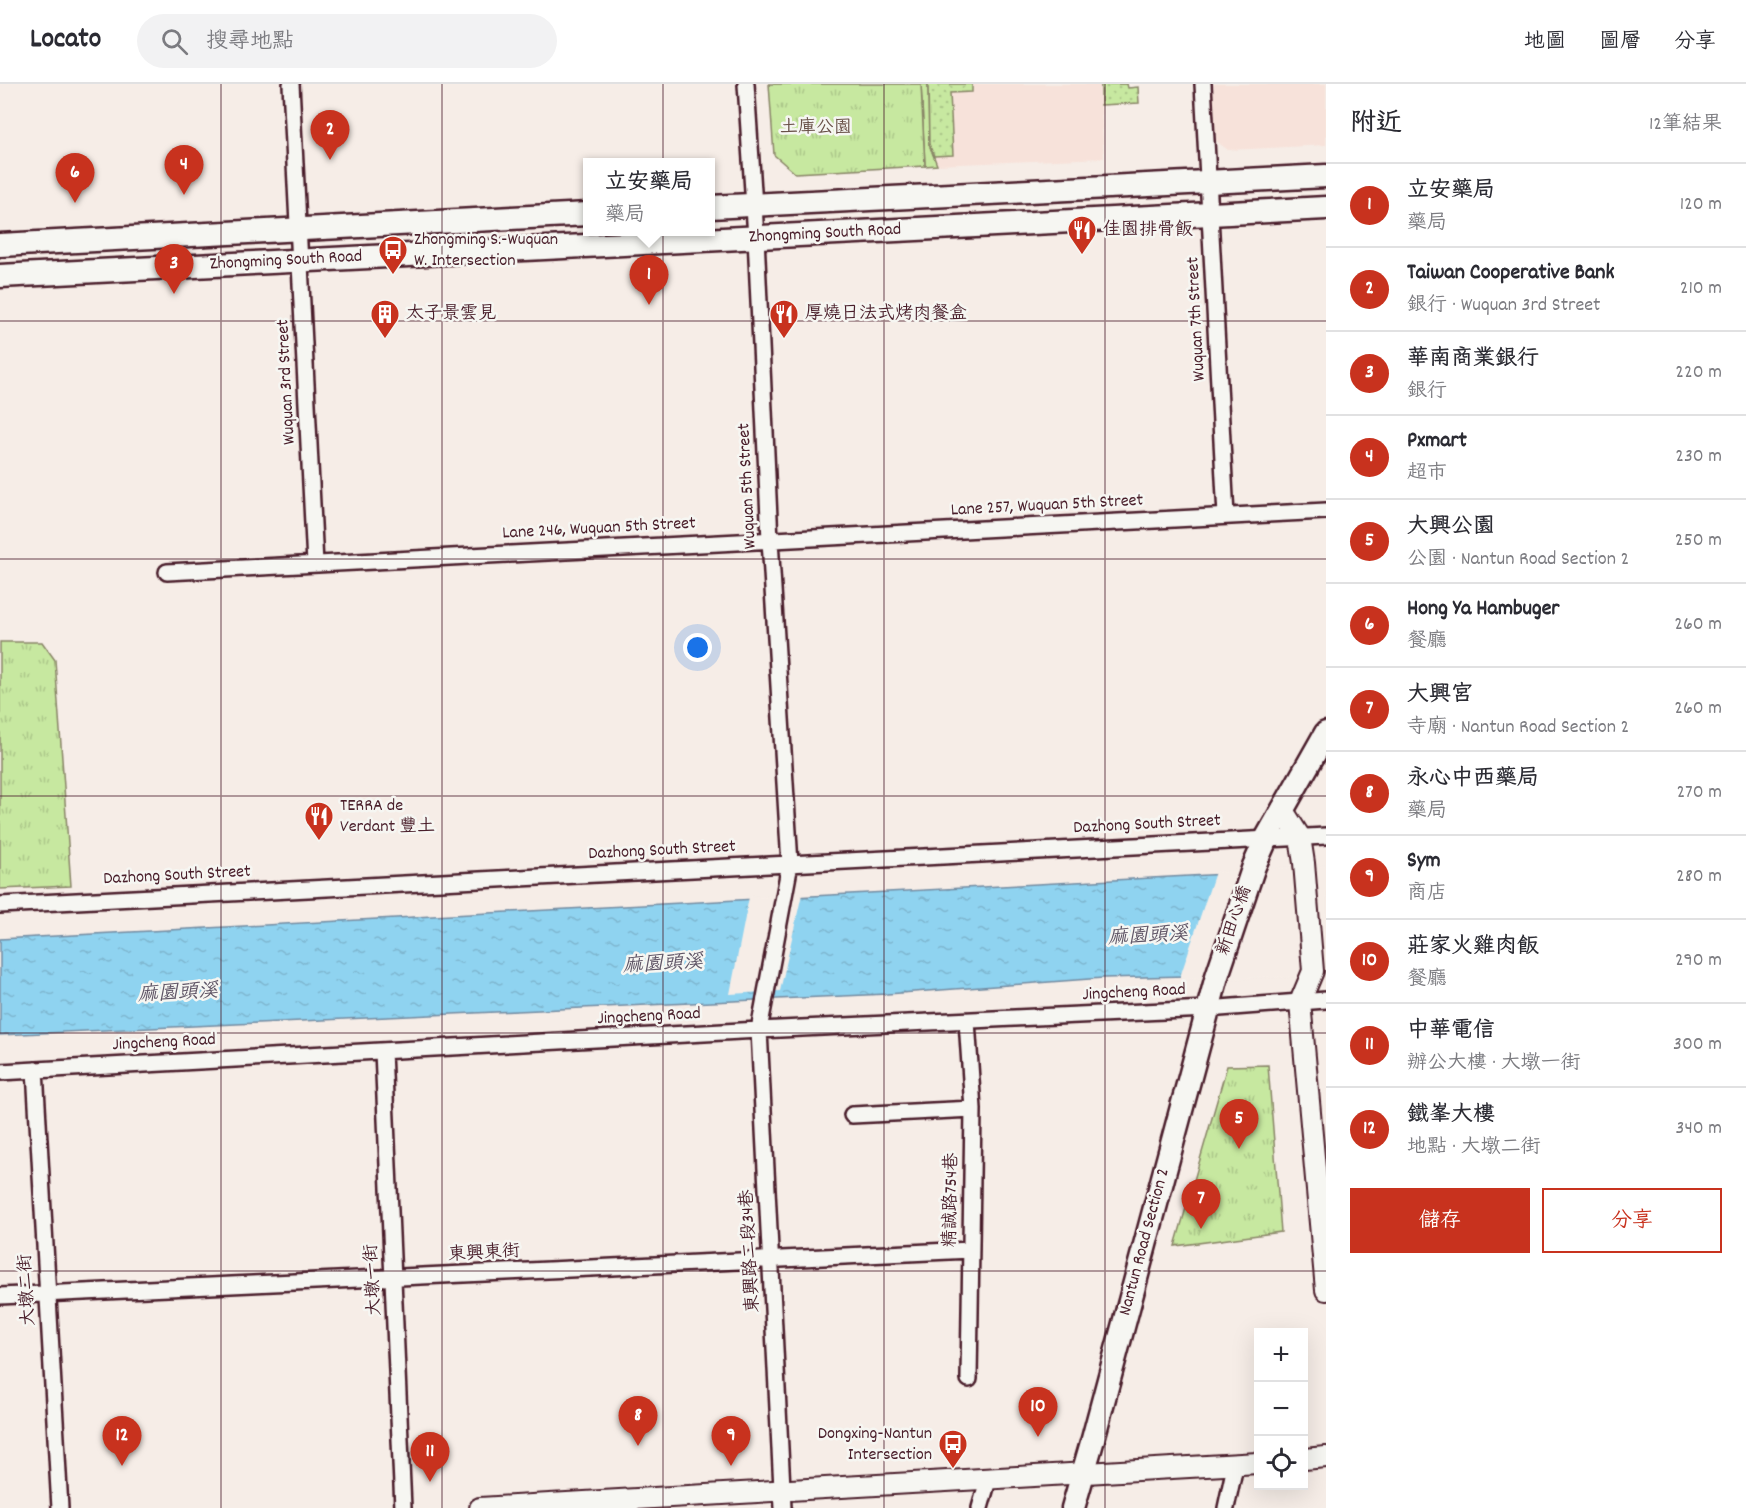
<!DOCTYPE html>
<html lang="zh-TW">
<head>
<meta charset="utf-8">
<style>
  body { margin:0; font-family:Dekko,"LXGW WenKai TC",sans-serif; background:#f2f2f3; color:#2b2b33 }
  .controls { position:absolute; right:18px; bottom:18px; display:grid; overflow:hidden; border-radius:0px; box-shadow:0 6px 24px #0002 }
  .controls button { width:54px; height:54px; display:grid; place-items:center; padding:0; border:0; border-bottom:2px solid #e1e1e2; background:#fff; color:#2b2b33; font:30px sans-serif }
  .you { position:absolute; left:698px; top:564px; width:21px; height:21px; margin:-15px; border:4px solid #fff; border-radius:50%; background:#1a73e8; box-shadow:0 0 0 9px #1a73e833 }
  .badge { display:grid; place-items:center; width:39px; height:39px; border-radius:50%; background:#c8321e; color:#fff; font-size:20px; font-weight:700 }
  .pin { position:absolute; translate:-50% -50px; filter:drop-shadow(0 2px 3px #0008) }
  .pin::after { content:''; position:absolute; top:32px; width:21px; height:18px; background:inherit; clip-path:polygon(0 0,100% 0,50% 100%) }
  .popup { position:absolute; left:583px; top:74px; width:132px; height:78px; box-sizing:border-box; display:grid; place-content:center; border-radius:0px; background:#fff; filter:drop-shadow(0 2px 4px #0005); font-size:20px; white-space:nowrap; color:#7c7c81 }
  .popup b { font-size:22px; color:#2b2b33 }
  .popup::after { content:''; position:absolute; left:50%; top:100%; margin-left:-12px; border:12px solid transparent; border-top-color:#fff }
  .list { margin:0; padding:0; list-style:none }
  h2 { display:flex; justify-content:space-between; align-items:center; height:78px; margin:0; padding:0 24px; font-size:26px }
  h2 small { font-size:20px; font-weight:400; color:#7c7c81 }
  .list li { display:grid; grid-template-columns:39px 1fr auto; gap:18px; align-items:center; box-sizing:border-box; height:84px; padding:0 24px; border-top:2px solid #e1e1e2 }
  .list b { display:block; font-size:22px; white-space:nowrap }
  .list p { margin:0; font-size:20px; white-space:nowrap; color:#7c7c81 }
  .list em { font-size:20px; font-style:normal; color:#7c7c81 }
  .actions { display:flex; gap:12px; padding:18px 24px }
  .actions a { flex:1; padding:14px 0; border:2px solid #c8321e; border-radius:0px; text-align:center; font-size:21px; color:#c8321e }
  .actions .main { background:#c8321e; color:#fff }
  .icon { flex:none; width:33px; height:33px; fill:none; stroke:currentColor; stroke-width:2; stroke-linecap:round; stroke-linejoin:round }
  .map { position:relative; flex:none; width:1326px; height:1424px; overflow:hidden }
  header { display:flex; align-items:center; gap:36px; box-sizing:border-box; height:84px; padding:0 30px; background:#fff; border-bottom:2px solid #e1e1e2 }
  header strong { font-size:28px }
  nav { display:flex; gap:33px; margin-inline-start:auto; font-size:21px }
  .search { width:420px; height:54px; background:#f2f2f3; display:flex; align-items:center; gap:15px; box-sizing:border-box; padding:0 21px; border-radius:33px; color:#7c7c81; font-size:22px }
  main { display:flex }
  aside { flex:1; background:#fff }
  .map>svg:first-child { display:block }
  .built { fill:#f7e2da }
  .grass { fill:#c7e8a0; stroke:#888466; stroke-width:1.5 }
  .park { fill:url(#park-tufts); stroke:#888466; stroke-width:1.5 }
  .garden { fill:url(#garden-dots); stroke:#888466; stroke-width:1.5 }
  .water { fill:url(#water-ripples); stroke:#738ba1; stroke-width:1.5 }
  .pier { fill:#f6ede7 }
  .lines { fill:none; stroke-linecap:round; stroke-linejoin:round }
  .minor-casing { stroke:#4a1f2b; stroke-width:20 }
  .tertiary-casing { stroke:#4a1f2b; stroke-width:24 }
  .secondary-casing { stroke:#4a1f2b; stroke-width:27 }
  .minor { stroke:#f6f6f2; stroke-width:15 }
  .tertiary { stroke:#f6f6f2; stroke-width:20 }
  .secondary { stroke:#f6f6f2; stroke-width:22 }
  .grid { fill:none; stroke:#4a1f2b; stroke-width:1.5; stroke-opacity:0.55 }
  .labels { text-anchor:middle; dominant-baseline:central; stroke-width:5; stroke-linejoin:round; paint-order:stroke }
  .park-label { font-size:18px; fill:#695148; stroke:#f6f6f2 }
  .poi-label { font-size:18px; fill:#4a1f2b; stroke:#f6f6f2; text-anchor:start }
  .street-label { font-size:18px; fill:#4a1f2b; stroke:#f6f6f2 }
  .water-label { font-size:20px; font-style:italic; fill:#5f5566; stroke:#f6f6f2 }
</style>
</head>
<body>
<header>
<strong>Locato</strong>
<div class="search"><svg class="icon" aria-label="search" viewBox="0 0 24 24"><circle cx="10" cy="10" r="6"/><path d="M15 15l6 6"/></svg>搜尋地點</div>
<nav><a>地圖</a><a>圖層</a><a>分享</a></nav>
</header>
<main>
<div class="map">
<svg width="1326" height="1424" viewBox="0 0 1326 1424">
  <defs>
    <pattern id="park-tufts" width="24" height="20" patternUnits="userSpaceOnUse" patternTransform="scale(1.5)"><rect width="24" height="20" fill="#c7e8a0"/><path d="M3 7l-1-3M5 7V3M7 7l1-3M15 17l-1-3M17 17v-4M19 17l1-3" fill="none" stroke="#acc78a"/></pattern>
    <pattern id="garden-dots" width="8" height="8" patternUnits="userSpaceOnUse" patternTransform="scale(1.5)"><rect width="8" height="8" fill="#c7e8a0"/><path d="M2 2h.1M6 6h.1" fill="none" stroke="#acc78a" stroke-width="1.8" stroke-linecap="round"/></pattern>
    <pattern id="water-ripples" width="26" height="14" patternUnits="userSpaceOnUse" patternTransform="scale(1.5)"><rect width="26" height="14" fill="#8fd3f0"/><path d="M2 4q2-2 4 0t4 0M15 11q2-2 4 0t4 0" fill="none" stroke="#7db5ce"/></pattern>
  </defs>
  <rect width="100%" height="100%" fill="#f6ede7"/>
  <filter id="ink" filterUnits="userSpaceOnUse"><feTurbulence type="fractalNoise" baseFrequency=".0167" numOctaves="2"/><feDisplacementMap in="SourceGraphic" scale="12" xChannelSelector="R" yChannelSelector="G"/><feConvolveMatrix kernelMatrix="1 2 1 2 8 2 1 2 1" color-interpolation-filters="sRGB"/></filter>
  <g filter="url(#ink)">
    <path class="built" d="M928,0H1127L1128,4L1138,3L1139,19L1101,21L1104,74L937,81L929,60Z
      M1213,0H1326V61L1228,66L1216,57Z"/>
    <path class="grass" d="M921,0H928L929,60L937,81L925,82Z"/>
    <path class="park" d="M769,0H921L925,82L795,89L774,71Z
      M0,558H42L55,576L71,802L0,805Z
      M1268,981L1281,1148L1175,1162L1227,982Z"/>
    <path class="garden" d="M928,0H972V8L950,9L953,71L934,72L929,60Z
      M1101,0H1127L1128,4L1138,3L1139,19L1101,21Z"/>
    <path class="water" d="M1321,785L1315,889L1103,894L887,910L0,951V855Z"/>
    <path class="pier" d="M1326,781V892L1179,896L1215,788Z
      M802,810L780,907L730,910L749,813Z"/>
    <g class="lines">
      <g class="minor-casing">
        <path id="minor" d="M291,0L315,480
          M746,0L756,153L770,456L790,780L759,946L783,1424
          M1203,0L1226,432
          M167,488L1326,427
          M0,821L1326,752
          M967,937L973,1025L969,1295
          M383,967L403,1424
          M35,986L60,1424
          M0,988L759,946L1207,925L1326,916
          M852,1031L973,1025
          M0,1212L971,1166
          M980,1424L988,1396
          M1226,1424L1235,1382"/>
      </g>
      <g class="tertiary-casing">
        <path id="tertiary" d="M1282,725L1300,753L1304,779L1313,887L1300,918L1326,1206
          M1304,1375L1326,1373
          M480,1424L1258,1379"/>
      </g>
      <g class="secondary-casing">
        <path id="secondary" d="M710,123L1326,92
          M0,161L588,130
          M0,192L1326,124
          M1073,1424L1093,1355L1217,892L1254,782L1266,755L1326,649"/>
      </g>
      <use href="#minor" class="minor"/>
      <use href="#tertiary" class="tertiary"/>
      <use href="#secondary" class="secondary"/>
    </g>
  </g>
  <path class="grid" d="M221,0V1424M442,0V1424M663,0V1424M884,0V1424M1105,0V1424M0,237H1326M0,475H1326M0,712H1326M0,949H1326M0,1187H1326"/>
  <defs>
    <g id="restaurant-pin" transform="scale(1.5)"><path d="M0 17L-7.5 6A9.5 9.5 0 1 1 7.5 6Z" fill="#c8321e" stroke="#f6f6f2"/><path d="M-5-6h1v4h1v-4h1v4h1v-4h1v5L-1.5 .5V6h-2V.5L-5-1ZM5-6V6H3V1.5H1.5Q1.5-4 5-6Z" fill="#fff"/></g>
    <g id="bus-pin" transform="scale(1.5)"><path d="M0 17L-7.5 6A9.5 9.5 0 1 1 7.5 6Z" fill="#c8321e" stroke="#f6f6f2"/><path d="M-5-6H5V4H4V6H2V4H-2V6H-4V4H-5ZM-3.5-4V0h7V-4ZM-3.5 1.2v1.5H-2V1.2ZM2 1.2v1.5H3.5V1.2Z" fill="#fff"/></g>
    <g id="building-pin" transform="scale(1.5)"><path d="M0 17L-7.5 6A9.5 9.5 0 1 1 7.5 6Z" fill="#c8321e" stroke="#f6f6f2"/><path d="M-4-6H4V6H1V3H-1V6H-4ZM-2.5-4.3h1.7v1.8h-1.7ZM.8-4.3h1.7v1.8H.8ZM-2.5-1h1.7V.8h-1.7ZM.8-1h1.7V.8H.8Z" fill="#fff"/></g>
  </defs>
  <g fill-rule="evenodd">
    <use href="#restaurant-pin" x="1082" y="146"/>
    <use href="#bus-pin" x="393" y="166"/>
    <use href="#building-pin" x="385" y="230"/>
    <use href="#restaurant-pin" x="784" y="230"/>
    <use href="#restaurant-pin" x="319" y="732"/>
    <use href="#bus-pin" x="953" y="1360"/>
  </g>
  <g class="labels">
    <g class="park-label">
      <text x="816" y="44">土庫公園</text>
    </g>
    <g class="poi-label">
      <text x="1103" y="146">佳園排骨飯</text>
      <text x="414" y="156">Zhongming S.-Wuquan<tspan x="414" dy="21">W. Intersection</tspan></text>
      <text x="406" y="230">太子景雲見</text>
      <text x="805" y="230">厚燒日法式烤肉餐盒</text>
      <text x="340" y="722">TERRA de<tspan x="340" dy="21">Verdant 豐土</tspan></text>
      <text x="932" y="1350" text-anchor="end">Dongxing-Nantun<tspan x="932" dy="21">Intersection</tspan></text>
    </g>
    <g class="street-label">
      <text transform="translate(825 150) rotate(-3)">Zhongming South Road</text>
      <text transform="translate(286 177) rotate(-3)">Zhongming South Road</text>
      <text transform="translate(1197 235) rotate(-93)">Wuquan 7th Street</text>
      <text transform="translate(287 298) rotate(-93)">Wuquan 3rd Street</text>
      <text transform="translate(748 402) rotate(-93)">Wuquan 5th Street</text>
      <text transform="translate(1047 422) rotate(-3)">Lane 257, Wuquan 5th Street</text>
      <text transform="translate(599 445) rotate(-3)">Lane 246, Wuquan 5th Street</text>
      <text transform="translate(1147 741) rotate(-3)">Dazhong South Street</text>
      <text transform="translate(662 767) rotate(-3)">Dazhong South Street</text>
      <text transform="translate(177 792) rotate(-3)">Dazhong South Street</text>
      <text transform="translate(1235 837) rotate(-71)">新田心橋</text>
      <text transform="translate(1134 909) rotate(-3)">Jingcheng Road</text>
      <text transform="translate(649 933) rotate(-3)">Jingcheng Road</text>
      <text transform="translate(164 959) rotate(-3)">Jingcheng Road</text>
      <text transform="translate(952 1116) rotate(-89)">精誠路754巷</text>
      <text transform="translate(1145 1158) rotate(-75)">Nantun Road Section 2</text>
      <text transform="translate(751 1167) rotate(-93)">東興路二段34巷</text>
      <text transform="translate(484 1170) rotate(-3)">東興東街</text>
      <text transform="translate(374 1196) rotate(-93)">大墩一街</text>
      <text transform="translate(28 1206) rotate(-93)">大墩二街</text>
    </g>
    <g class="water-label">
      <text transform="translate(1148 853) rotate(-3)">麻園頭溪</text>
      <text transform="translate(663 881) rotate(-3)">麻園頭溪</text>
      <text transform="translate(178 910) rotate(-3)">麻園頭溪</text>
    </g>
  </g>
</svg>
<div class="controls">
<button>+</button>
<button>−</button>
<button><svg class="icon" aria-label="locate" viewBox="0 0 24 24"><circle cx="12" cy="12" r="6"/><path d="M12 2v4M12 18v4M2 12h4M18 12h4"/></svg></button>
</div>
<div class="you"></div>
<div class="pin badge" style="left:649px;top:221px">1</div>
<div class="popup"><b>立安藥局</b>藥局</div>
<div class="pin badge" style="left:330px;top:76px">2</div>
<div class="pin badge" style="left:174px;top:210px">3</div>
<div class="pin badge" style="left:184px;top:111px">4</div>
<div class="pin badge" style="left:1239px;top:1065px">5</div>
<div class="pin badge" style="left:75px;top:119px">6</div>
<div class="pin badge" style="left:1201px;top:1145px">7</div>
<div class="pin badge" style="left:638px;top:1362px">8</div>
<div class="pin badge" style="left:731px;top:1382px">9</div>
<div class="pin badge" style="left:1038px;top:1353px">10</div>
<div class="pin badge" style="left:430px;top:1398px">11</div>
<div class="pin badge" style="left:122px;top:1382px">12</div>
</div>
<aside>
<h2>附近<small>12筆結果</small></h2>
<ul class="list">
<li><span class="badge">1</span><div><b>立安藥局</b><p>藥局</p></div><em>120 m</em></li>
<li><span class="badge">2</span><div><b>Taiwan Cooperative Bank</b><p>銀行 · Wuquan 3rd Street</p></div><em>210 m</em></li>
<li><span class="badge">3</span><div><b>華南商業銀行</b><p>銀行</p></div><em>220 m</em></li>
<li><span class="badge">4</span><div><b>Pxmart</b><p>超市</p></div><em>230 m</em></li>
<li><span class="badge">5</span><div><b>大興公園</b><p>公園 · Nantun Road Section 2</p></div><em>250 m</em></li>
<li><span class="badge">6</span><div><b>Hong Ya Hambuger</b><p>餐廳</p></div><em>260 m</em></li>
<li><span class="badge">7</span><div><b>大興宮</b><p>寺廟 · Nantun Road Section 2</p></div><em>260 m</em></li>
<li><span class="badge">8</span><div><b>永心中西藥局</b><p>藥局</p></div><em>270 m</em></li>
<li><span class="badge">9</span><div><b>Sym</b><p>商店</p></div><em>280 m</em></li>
<li><span class="badge">10</span><div><b>莊家火雞肉飯</b><p>餐廳</p></div><em>290 m</em></li>
<li><span class="badge">11</span><div><b>中華電信</b><p>辦公大樓 · 大墩一街</p></div><em>300 m</em></li>
<li><span class="badge">12</span><div><b>鐵峯大樓</b><p>地點 · 大墩二街</p></div><em>340 m</em></li>
</ul>
<div class="actions"><a class="main">儲存</a><a>分享</a></div>
</aside>
</main>
</body>
</html>
